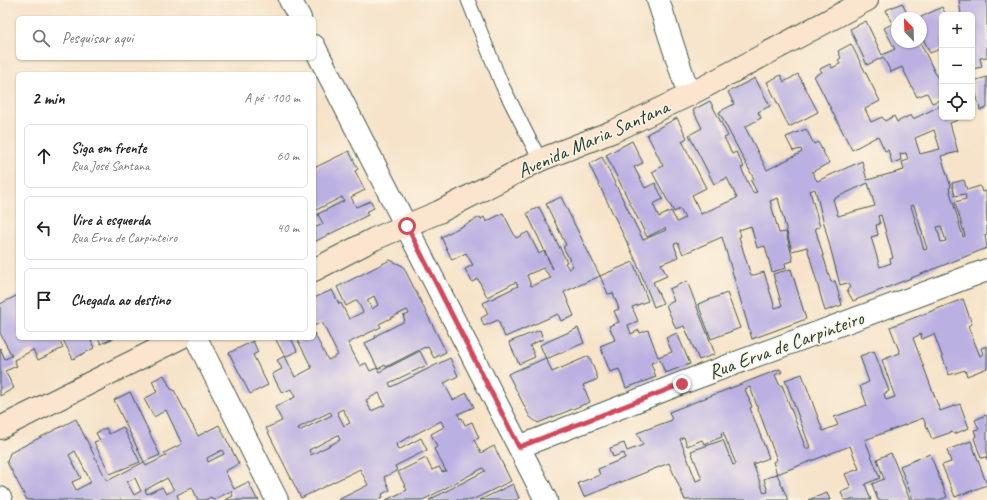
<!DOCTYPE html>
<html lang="pt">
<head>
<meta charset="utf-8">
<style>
  body { margin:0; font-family:Caveat,sans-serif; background:#f2f2f2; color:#222 }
  .controls { position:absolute; right:12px; top:12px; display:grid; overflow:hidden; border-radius:6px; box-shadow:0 1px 3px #0004 }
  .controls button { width:36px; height:36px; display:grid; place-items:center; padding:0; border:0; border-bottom:1px solid #e0e0e0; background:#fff; color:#222; font:20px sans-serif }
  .compass { position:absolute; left:891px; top:12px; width:36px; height:36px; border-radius:50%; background:#fff; box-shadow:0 1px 3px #0004; rotate:337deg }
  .stop { position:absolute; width:12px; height:12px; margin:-9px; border:3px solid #d1495b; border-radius:50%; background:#fff }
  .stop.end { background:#d1495b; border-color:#fff; box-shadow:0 1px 4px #0008 }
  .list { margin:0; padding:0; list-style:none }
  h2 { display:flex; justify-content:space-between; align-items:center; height:52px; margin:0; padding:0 16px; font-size:17px }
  h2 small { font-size:13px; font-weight:400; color:#767676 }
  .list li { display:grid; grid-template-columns:26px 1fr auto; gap:12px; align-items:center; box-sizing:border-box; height:64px; margin:0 8px 8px; padding:0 8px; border:1px solid #e0e0e0; border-radius:6px }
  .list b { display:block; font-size:15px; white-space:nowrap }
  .list p { margin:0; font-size:13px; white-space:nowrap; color:#767676 }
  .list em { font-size:13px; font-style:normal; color:#767676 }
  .icon { flex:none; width:22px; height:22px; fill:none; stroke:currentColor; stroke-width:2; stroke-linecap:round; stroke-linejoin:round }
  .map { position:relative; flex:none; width:987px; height:500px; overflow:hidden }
  .search { position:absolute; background:#fff; box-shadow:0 1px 3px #0004; left:16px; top:16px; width:300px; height:44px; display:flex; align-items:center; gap:10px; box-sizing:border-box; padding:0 14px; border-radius:6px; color:#767676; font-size:15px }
  .panel { position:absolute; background:#fff; box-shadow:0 1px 3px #0004; left:16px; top:72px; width:300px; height:268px; border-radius:6px }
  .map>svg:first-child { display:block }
  .building { fill:#bbb0e2; fill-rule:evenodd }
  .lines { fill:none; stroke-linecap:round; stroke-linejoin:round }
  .lane-casing { stroke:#3f564a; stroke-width:15 }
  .street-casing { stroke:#3f564a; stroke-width:24 }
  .secondary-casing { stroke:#3f564a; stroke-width:24 }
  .lane { stroke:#fff; stroke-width:13 }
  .street { stroke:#fff; stroke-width:22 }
  .secondary { stroke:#fbe5cf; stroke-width:22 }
  .route { stroke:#d1495b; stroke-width:5 }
  .labels { text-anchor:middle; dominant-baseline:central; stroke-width:3; stroke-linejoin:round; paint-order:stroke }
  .street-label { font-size:20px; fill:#1f3d34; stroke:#fcf5e5 }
</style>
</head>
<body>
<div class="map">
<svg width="987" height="500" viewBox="0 0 987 500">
  <rect width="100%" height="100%" fill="#fcf5e5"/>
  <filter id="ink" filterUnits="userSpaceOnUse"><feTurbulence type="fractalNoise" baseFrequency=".025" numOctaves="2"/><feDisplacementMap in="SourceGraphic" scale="8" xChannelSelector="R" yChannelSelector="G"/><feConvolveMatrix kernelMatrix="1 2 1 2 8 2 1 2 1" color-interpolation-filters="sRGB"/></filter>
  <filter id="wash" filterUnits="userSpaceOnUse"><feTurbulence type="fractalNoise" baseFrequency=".012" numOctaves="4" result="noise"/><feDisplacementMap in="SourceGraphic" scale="16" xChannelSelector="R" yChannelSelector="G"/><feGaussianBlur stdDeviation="0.9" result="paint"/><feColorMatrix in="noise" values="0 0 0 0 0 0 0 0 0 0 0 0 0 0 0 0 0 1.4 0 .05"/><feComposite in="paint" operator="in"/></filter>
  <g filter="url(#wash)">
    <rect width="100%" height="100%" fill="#f6e3c9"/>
    <g id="blocks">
      <path class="building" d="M959,0H987V57L980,58L982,67L972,69V15H961Z
        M902,3L909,18H897V42H920L942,87V99L932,103L927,93L917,97L902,67L891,72L883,57L867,65L850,29L866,21L882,55L895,49L884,28L892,24L886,10Z
        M942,7L946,15H942V48L930,53L921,34V17Z
        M851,44L880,101L865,109L871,122L882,117L885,121L894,116L897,122L911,115L913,119L942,105V117H956L958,120L950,123L958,152L941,156L951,187L949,188L963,237L965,236L955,202L966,199L965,194L955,196L952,183L964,180L967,190L980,186L982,192L986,191L987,234L985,235L987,248L853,301L847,290L850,287L847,283L840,285L815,189L810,191L820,227L815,228L831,282L835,281L842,305L825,311L807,247L792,251L778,198L770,201L779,233L786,232L793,261L785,263L786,268L772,272L765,246L757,248L751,226L739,230L741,236L739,237L751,276L764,272L775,308L782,306L773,274L791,269L806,319L752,339L722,237L683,254L678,243L674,244L678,257L661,264L667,276L653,282L663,303L654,307L636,261L589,164L602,157L643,240L666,230L665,228L647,237L606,155L632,141L643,163L634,167L645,188L655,183L663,199L653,204L659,217L671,211L677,222L685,218L680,209L674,212L652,172L663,166L647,134L677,118L687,138L682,141L706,188L692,195L701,214L737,198L727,178L714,184L689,135L702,128L693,110L710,101L728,136L724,138L726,141L732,154L736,152L744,167L741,168L753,193L757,192L751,181L754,179L719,112L734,104L728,92L755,78L770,106L758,112L761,118L745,127L767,170L802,152L801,149L793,151L786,137L806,129L814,144L818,142L829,163L812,172L817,181L862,161L867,180L904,170L902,162L908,160L906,153L900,154L901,160L892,163L888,150L885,151L878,136L852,150L814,76L822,72L820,69L830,64L832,68L840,64L838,60L841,58L838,51ZM934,130L940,149L920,154L915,138ZM868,183L875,206L838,216L833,199ZM914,205L927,249L924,250L911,206ZM881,215L893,258L890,259L891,263L880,267L871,237L878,235L876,225L880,224L878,216ZM941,226L946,241L941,242L937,227Z
        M798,74L818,112L789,127L767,82L781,75L784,82Z
        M987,77V108L980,110L973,81Z
        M349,151L358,169L355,171L365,190L351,197L356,207L371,201L374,208L366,212L368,215L314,242V228L323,224L318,214L344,201L342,197L314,211V168Z
        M561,197L600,276L564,292L574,316L561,321L558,314L505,337L498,320L484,326L481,318L488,314L483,303L518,286L516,282L487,297L478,279L472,282L465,269L473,265L466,253L452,260L441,237L480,217L481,219L484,217L486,222L503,213L516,238L528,232L539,254L544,251L553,269L527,213L539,207L567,262L565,263L569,269L573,266L563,247L566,245L546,204ZM543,268L551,278L531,286L527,275Z
        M390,260L403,266L446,352L434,358L428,347L425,348V347L386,367L385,365L378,369L365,343L376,338L375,336L405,321L403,316L409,314L407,310L379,324L381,327L348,343L360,366L366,363L370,371L377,368L379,372L420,351L427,365L389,383L391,387L450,358L458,376L444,383L453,400L467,393L474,407L458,414L460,419L462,418L465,425L472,422L479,438L474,440L481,453L494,446L511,481L472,500H429L485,471L483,468L423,500H386L407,490L398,472L426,458L432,470L439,467L442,472L446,471L434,449L437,447L431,434L444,427L441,421L396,444L398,450L421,438L427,450L395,466L397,471L384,477L390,490L382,494L383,497L377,500H338L368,485L360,469L301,498L266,428L282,421L275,407L295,397L291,389L282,393L272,374L282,369L277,360L285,356L295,377L312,368L298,341L304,338H314V333L328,360L338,355L322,322L314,326V298L332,290L339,304L341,303L349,319L363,312L357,300L346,306L337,287ZM374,296L378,305L372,309L367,300ZM379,393L385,405L371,411L366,400ZM343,409L350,423L344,426L337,412ZM330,412L332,415L299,431L298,428ZM338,435L340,440L311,455L309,450Z
        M633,262L648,301L632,307L638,321L628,325L631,334L639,330L640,333L648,330L658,357L672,352L666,338L677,333L690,364L665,373L660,360L651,363L656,377L626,388L619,369L610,372L600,346L615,340L609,326L619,322L614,311L619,309L613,293L608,294L600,276Z
        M687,281L715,354L699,360L684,326L676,329L666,305L674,301L669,289Z
        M727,293L740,328L711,339L698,304Z
        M18,295V338H58L63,348L38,360L33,350L14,360L17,366L5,371L14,388L0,396V348L5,359L12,356L0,333V304Z
        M963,299L972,324L968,326L980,356L983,354L981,348L987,346V368L967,376L965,370L949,375L934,334L922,339L921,334L913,338L940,411L960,404L969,428L954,434L952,432L932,439L923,418L865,440L880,478L865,484L871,500H844L841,492L851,488L845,474L859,469L850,446L777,474L773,462L777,460L750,387L745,389L752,407L750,408L769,458L753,464L764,493L768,492L764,479L777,474L788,500H685L669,463L584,497L578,483L600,475L598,469L625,458L624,453L613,457L610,448L624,443L627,451L643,445L637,433L672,420L669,412L780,369L782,372L775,375L780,386L782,385L806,449L810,447L785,380L802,374L823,431L838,425L834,417L867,405L860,386L869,382L860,356L874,351L889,391L884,394L886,400L895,397L882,360L900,353L890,327ZM723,432L736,464L733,465L723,440L691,451L702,479L696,481L680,439L684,437L687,446L702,440L704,444L722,437L721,433Z
        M578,328L584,343L546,359L540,345Z
        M540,330L543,339L530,345L535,357L519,364L509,342Z
        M62,338H90L94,348L73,359Z
        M98,338H114L101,344Z
        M275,338H291L297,351L285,357Z
        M253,341L258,352L253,355L268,385L250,394L229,353Z
        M589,356L598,379L583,385L590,402L538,423L530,417L508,374L546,358L552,372Z
        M164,375L171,389L174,390L198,436L219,425L239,464L225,471L234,489L248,482L257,499L259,500H225L233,496L231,491L213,500L211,497L205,500H198L192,487L177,495L179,500H27L7,462L10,453L76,419L107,481L144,462L114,400L130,392L160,455L144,462L146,466L166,456L164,453L182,444L166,410L154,417L144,399L157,392L152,381ZM222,450L224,454L208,462L207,458ZM75,451L91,482L76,490L72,482L81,478L69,455ZM135,478L141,491L134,495L127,482ZM167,478L174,490L166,494L162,487L147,494L145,490Z
        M986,415L987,417V460L986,457L981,458L974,438L976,436L974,430L979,429L975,420Z
        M123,427L140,462L110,474L94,442L100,440L96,433L106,428L109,434Z
        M971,441L987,485L955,497L942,465L951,462L947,450Z
        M891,453L910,500H878L872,484L884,479L877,459Z
        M930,454L947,497L939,500H913L900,466Z
        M513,484L519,498L515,500H480Z
        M827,493L830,500H808Z"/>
    </g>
  </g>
  <g filter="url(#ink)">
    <use href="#blocks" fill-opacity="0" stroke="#3f564a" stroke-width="1"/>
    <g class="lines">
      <g class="lane-casing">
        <path id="lane" d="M468,0L502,85L540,160"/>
      </g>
      <g class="street-casing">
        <path id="street" d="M290,0L300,18
          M658,0L689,95
          M314,46L546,500
          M196,338L277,500
          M519,447L682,383L987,270
          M0,498L1,500"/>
      </g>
      <g class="secondary-casing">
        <path id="secondary" d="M314,270L374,239L439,212L540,160L614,131L689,95L867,0
          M0,428L180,338"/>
      </g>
      <use href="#lane" class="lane"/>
      <use href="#street" class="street"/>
      <use href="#secondary" class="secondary"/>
    </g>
  </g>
  <g class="lines" filter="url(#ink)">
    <path class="route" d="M407,226L519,447L682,384"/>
  </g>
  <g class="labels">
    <g class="street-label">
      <text transform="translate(593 139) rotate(-24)">Avenida Maria Santana</text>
      <text transform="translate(786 345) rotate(-20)">Rua Erva de Carpinteiro</text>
    </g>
  </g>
</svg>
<div class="controls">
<button>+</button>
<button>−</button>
<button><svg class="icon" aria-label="locate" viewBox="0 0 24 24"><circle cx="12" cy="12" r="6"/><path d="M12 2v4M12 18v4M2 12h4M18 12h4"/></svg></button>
</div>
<svg class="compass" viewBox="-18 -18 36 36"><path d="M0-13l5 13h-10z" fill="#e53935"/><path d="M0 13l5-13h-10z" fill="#767676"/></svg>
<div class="stop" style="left:407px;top:226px"></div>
<div class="stop end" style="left:682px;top:384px"></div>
<div class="search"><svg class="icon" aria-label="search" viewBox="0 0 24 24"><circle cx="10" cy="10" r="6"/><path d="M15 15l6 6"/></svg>Pesquisar aqui</div>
<section class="panel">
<h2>2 min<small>A pé · 100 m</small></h2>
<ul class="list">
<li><svg class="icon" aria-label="ahead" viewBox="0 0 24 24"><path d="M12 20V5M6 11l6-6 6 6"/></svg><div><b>Siga em frente</b><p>Rua José Santana</p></div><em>60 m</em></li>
<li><svg class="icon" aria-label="left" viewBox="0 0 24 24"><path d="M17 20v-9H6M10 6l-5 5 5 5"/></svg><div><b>Vire à esquerda</b><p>Rua Erva de Carpinteiro</p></div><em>40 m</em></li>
<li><svg class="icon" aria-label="arrive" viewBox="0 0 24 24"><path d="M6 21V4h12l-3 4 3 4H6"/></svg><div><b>Chegada ao destino</b></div></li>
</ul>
</section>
</div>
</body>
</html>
